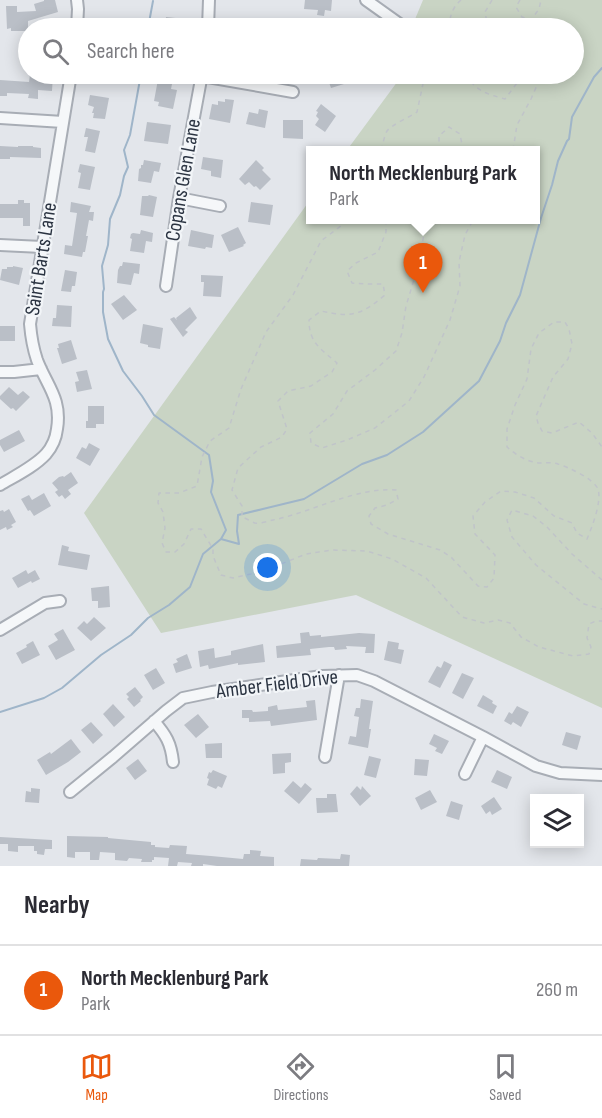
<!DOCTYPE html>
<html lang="en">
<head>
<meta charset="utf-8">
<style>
  body { margin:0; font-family:"Sofia Sans Condensed",sans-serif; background:#f7f7f7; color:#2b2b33 }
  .controls { position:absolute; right:18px; bottom:18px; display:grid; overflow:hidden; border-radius:0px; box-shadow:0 3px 15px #0003 }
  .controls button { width:54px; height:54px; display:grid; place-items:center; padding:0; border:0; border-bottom:2px solid #e1e1e2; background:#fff; color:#2b2b33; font:30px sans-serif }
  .you { position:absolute; left:268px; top:568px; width:21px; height:21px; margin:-15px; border:4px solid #fff; border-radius:50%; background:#1a73e8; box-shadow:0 0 0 9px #1a73e833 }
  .badge { display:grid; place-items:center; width:39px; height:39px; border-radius:50%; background:#ea580c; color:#fff; font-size:20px; font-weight:700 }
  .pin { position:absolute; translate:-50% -50px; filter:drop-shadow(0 2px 3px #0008) }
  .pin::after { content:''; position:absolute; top:32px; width:21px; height:18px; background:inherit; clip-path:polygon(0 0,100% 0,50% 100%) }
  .popup { position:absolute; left:306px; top:146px; width:234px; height:78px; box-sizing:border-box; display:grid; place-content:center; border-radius:0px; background:#fff; filter:drop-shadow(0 2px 4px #0005); font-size:20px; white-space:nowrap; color:#7c7c81 }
  .popup b { font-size:22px; color:#2b2b33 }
  .popup::after { content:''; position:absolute; left:50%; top:100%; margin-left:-12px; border:12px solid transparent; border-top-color:#fff }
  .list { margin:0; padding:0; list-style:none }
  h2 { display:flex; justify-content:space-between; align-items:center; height:78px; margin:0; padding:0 24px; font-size:26px }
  h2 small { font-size:20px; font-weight:400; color:#7c7c81 }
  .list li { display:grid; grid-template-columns:39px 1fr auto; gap:18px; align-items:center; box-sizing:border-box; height:90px; padding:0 24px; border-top:2px solid #e1e1e2 }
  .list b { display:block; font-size:22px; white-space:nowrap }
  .list p { margin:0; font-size:20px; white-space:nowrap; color:#7c7c81 }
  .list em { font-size:20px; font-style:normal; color:#7c7c81 }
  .icon { flex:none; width:33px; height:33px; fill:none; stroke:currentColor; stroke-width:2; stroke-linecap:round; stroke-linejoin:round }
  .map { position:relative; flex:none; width:602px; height:866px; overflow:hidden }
  .search { position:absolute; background:#fff; box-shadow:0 3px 15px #0003; left:18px; right:18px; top:18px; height:66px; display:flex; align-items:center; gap:15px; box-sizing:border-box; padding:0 21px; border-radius:33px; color:#7c7c81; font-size:22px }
  .sheet { height:168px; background:#fff }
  nav { display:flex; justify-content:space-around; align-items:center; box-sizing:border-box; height:84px; border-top:2px solid #e1e1e2; background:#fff; font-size:16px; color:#7c7c81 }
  nav a { display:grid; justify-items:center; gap:3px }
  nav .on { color:#ea580c }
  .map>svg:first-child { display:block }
  .green { fill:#c9d4c4 }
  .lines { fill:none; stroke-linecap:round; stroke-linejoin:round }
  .stream { stroke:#9fb5c9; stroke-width:2 }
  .building { fill:#babfc7 }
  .minor-casing { stroke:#a8adb5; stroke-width:14 }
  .path { stroke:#c0c4c9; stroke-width:1.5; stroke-dasharray:4.5 4.5; stroke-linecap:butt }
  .minor { stroke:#f5f7f9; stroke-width:10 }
  .labels { text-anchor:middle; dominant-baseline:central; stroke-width:4.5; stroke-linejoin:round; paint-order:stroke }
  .street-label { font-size:21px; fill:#2b3442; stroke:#f2f5f8 }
</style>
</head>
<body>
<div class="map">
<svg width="602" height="866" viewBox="0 0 602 866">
  <rect width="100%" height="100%" fill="#e3e6eb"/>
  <path class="green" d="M423,0H602V708L356,595L161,633L84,513L310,200V220H536V150H347L403,74H574V28H414L413,24Z"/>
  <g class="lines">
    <path class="stream" d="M148,28L153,1
      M221,539L239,544L237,531L238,515L304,499L362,464L387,455L423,432L479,381L500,341L506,323L520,295L541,218L552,185L558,161L567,141L569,139L572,117L594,77L602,68
      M0,712L44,698L62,688L101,655L131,635L148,618L169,605L190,587L203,554L221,539L226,530L211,492L213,481L209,455L154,415L142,396L123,371L108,339L103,312V292L104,289L102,266L108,245L110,219L120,195L124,176L128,167L124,150L130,135L141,74"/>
  </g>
  <path class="building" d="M44,0H55L58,12L28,21V31H11V28L7,29L6,6H17V12L36,11L34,4L44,1Z
    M305,0H332L331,11L325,10L324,16L317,15L318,10L304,9Z
    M166,17L185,19L184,28H165Z
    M30,74H53L52,91L38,90V99L28,98L29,94L7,93V96H0V80L29,82Z
    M159,74H174L171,89L177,90L173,109L158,106L159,102L154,101Z
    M326,74H354V75L342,79L344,84L331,88Z
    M90,95L109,98L105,119L93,118L94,113H92L94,107L88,105Z
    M225,99L234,100L230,123L209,119L212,104L218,105V101L225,102Z
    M321,104L336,116L325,132L315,125L319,119L316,116L318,112L316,111Z
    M259,109L268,111L265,128L246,124L249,112L258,114Z
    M283,120H303V139L283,138Z
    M147,122L171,125L168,144L144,141Z
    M86,128L100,131L95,153L85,151L88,137H84Z
    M0,146L18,147V146H33V147L41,148V158L10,157V159H0Z
    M203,157L223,160L221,178L211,176V171L201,169Z
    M144,160L161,163L159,172L154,171L151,183L138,181L139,169L141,168V165H143Z
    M256,160L264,168L262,170L271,179L260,190L256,186L254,187L249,182L245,185L239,179Z
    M80,164L95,167L90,190L78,188L81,173L78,172Z
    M149,195L157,197L153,217L140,215L142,196H148Z
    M18,200H24V203H30V226H23V218H0V204H18Z
    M71,202L91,206L89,212H94L93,221L89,220L86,236H88L85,252H83L82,257L64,254L65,245L72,246L77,213L70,212Z
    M251,202L273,205L270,225L248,222Z
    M238,227L246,243L243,245L244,246L229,252L221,235Z
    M141,230L153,233L152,242L146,241L144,253L130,251L132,239L130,238L131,234L133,233L140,234Z
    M191,230L214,235L212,248L206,247L205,249L188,246Z
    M123,262L140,264L139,274L134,273L131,285L117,283L118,270L120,266H122Z
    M13,266L23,268L19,285L0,280L2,269H7V267H13Z
    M65,270L77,272L75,286H72L71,292L61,291Z
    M201,275L223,276L221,297L203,296L204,282H201Z
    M124,295L137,310L123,320L111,304Z
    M57,305L72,306L71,327L52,326L53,318H56Z
    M190,307L197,318L185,330L188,332L183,337L170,319L174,317L177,320L176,318Z
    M143,324L163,328L160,349L148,347V345L140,343Z
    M0,326H15V341H0Z
    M71,340L77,359L62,364L57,348H59L58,344Z
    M87,370L92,389L77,392L75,382L79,381L76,372Z
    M9,387L18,395L23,391L30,397L16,411L13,408L11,409L0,399V396Z
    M88,406H104V424H96V428H86V421H88Z
    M19,430L25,441L4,452L0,445V440Z
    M89,443L100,449L90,466L76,458L82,447L86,449Z
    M71,472L78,483L68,490L71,494L65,499L62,495L59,497L55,492L58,490L52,483L59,477L63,476L64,477Z
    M44,493L51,506L34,516L30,510L28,511L21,499L29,495L32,500Z
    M9,509L16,522L11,525L13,527L7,530L6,527L0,530V511L3,510L4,512Z
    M62,545L69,547L68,551L90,555L87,570L58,565Z
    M26,570L28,574L35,570L40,579L32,583L31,581L18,588L12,578Z
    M109,586L110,607L98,608V601H92L91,588Z
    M94,617L106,628L91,641L77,628L84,621L87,624Z
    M63,629L75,650L56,660L48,646L58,640L54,634Z
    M309,632L310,636L321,635V637L359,633L375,634L374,653H365L366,647L346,646L347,649L335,650L334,647H329L310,649L311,655L277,658L276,646L301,643L300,633Z
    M33,641L40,655L22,664L16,653L27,647L26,645Z
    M388,641L399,643L398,649L404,650L401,664L384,660Z
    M263,644L265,662L238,665V663L209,669L208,665L200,667L198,651L214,648L215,658L231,655V651Z
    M187,654L192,668L176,673L173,664L178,662L176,659Z
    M444,661L452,665L440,688L428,682L437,666L441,668Z
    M156,668L165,683L153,690L144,675Z
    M462,673L474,678L463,699L452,693Z
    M135,687L143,697L140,700L141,701L134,707L127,699L129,697L126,694Z
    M483,695L493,701L492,703L497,706L493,714L477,706Z
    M361,699L373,701L369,729H371L368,748L348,744L350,736L356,737L359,717L354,716L356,708H360Z
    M315,700L317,720L271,726L270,721L249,722V718H242V710H252L253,712L268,711V707L277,705L278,710L307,707L306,701Z
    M113,704L125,717L114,727L103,714Z
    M517,706L529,712L521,727L513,722L511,725L504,721L509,712L512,714Z
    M198,714L209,727L196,738L184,725Z
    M91,722L103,735L93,744L81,730Z
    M566,732L581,736L577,750L562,745Z
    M434,734L449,741L442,754L435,751L437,748L429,744Z
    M71,739L81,752L68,762L46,775L37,760L50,752L51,754Z
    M222,743V758H206L205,744Z
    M291,753V762L285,763V773L273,774L272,754Z
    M369,756L381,759L376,778L364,775Z
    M138,759L147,771L135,780L126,768Z
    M415,759L429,760L427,776L414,775Z
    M213,770L227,776L222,788L218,786L216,789L207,785L209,779L207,778L209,772L211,773Z
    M497,770L512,777L507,789L491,782Z
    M293,781L301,788L305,783L312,789L299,804L284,791Z
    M357,786L361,790L362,786L371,796L360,806L350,794Z
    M31,788L40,789L39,803L25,802L26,791L31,792Z
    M430,790L437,802L421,810L415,798Z
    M327,794H336L338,812L317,813L316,798H327Z
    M494,797L502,809L492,815L490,811L486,814L481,806Z
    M451,801L463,805L459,820L446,816Z
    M67,836L108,837V838L151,842V845H155V847L169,848L170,845L187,846L186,854L211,856L243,859L244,854H250V850L261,851L260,856L274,857V866H217L203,864V866H191L192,863L178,862L177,866H168L169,858L154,857V860H152V862H141L142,859L129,858L127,861L115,860V853L100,852L99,860H90V852H75V858L67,857Z
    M0,837L52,840V849H45L44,855L37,854V851H34V846H18V852L8,851V844H0Z
    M341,854L350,855L349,866H300L301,859L317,860L318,858L340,859Z"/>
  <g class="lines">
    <g class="minor-casing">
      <path id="minor" d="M77,0L78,9L77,28
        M366,0L401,25
        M208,28L209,0
        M202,76L293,92
        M0,118L63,122
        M179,198L220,206
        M0,245L42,247
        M166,286L179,198L202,74
        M0,372H14L41,369
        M0,485C15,476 34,467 46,454C52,447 56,438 57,429C62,399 47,386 37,360C33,348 31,336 30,324L71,74
        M0,630L45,603L60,601
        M154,721C166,735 171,743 173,762
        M325,757L339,675
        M465,774L483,737
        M70,792L113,757L166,711L183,698L212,692L322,676L357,675L374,681L483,737L536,766L560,773L602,775"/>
    </g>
    <path class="path" d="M520,0L516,7L522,17L531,20L539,9L541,0
      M450,28C449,17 452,8 461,0
      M491,28L487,23L485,12L492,0
      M466,74C475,91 487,94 505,99L517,83L519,74
      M381,150C383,145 384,136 387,131C391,125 410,117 417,112L424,79L428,74
      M437,150L439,147V136L449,127L460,134L463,150
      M513,150L517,125L531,99L542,74
      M347,220L346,222L321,241L293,295L266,332L241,389L229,428L210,441L202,457L197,486L179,493H159L158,503L163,512L165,528L162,543L166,552H175L184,544L191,529H201L213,549V556L221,575L233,578L251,574L271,568L306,554L332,550L367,551L392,559L426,578L462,617L484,623L498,620L510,623L521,637L539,647L573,656L589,654L591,647L587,638L589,624L596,621H602
      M386,220V232L378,252L356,263L347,271L352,283L369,284H383L385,295C361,315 352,318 321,311L309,320C309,343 321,349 337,363L332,372L311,386L288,391L278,401L287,429L282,437L261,447L238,468L232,490L242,506V517C246,518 251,522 255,523C260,524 268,521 273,520C313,512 355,487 396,490L398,499L387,505L375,508L369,516L371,524L388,534L440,550L451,557L478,586L487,587L494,578L495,555L475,534L473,516L485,502L501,491L515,492L534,498L554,516L572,523L577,533L587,539C592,527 602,502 598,489C594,479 568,467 558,464C553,462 546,463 540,463C527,462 516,455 507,447V429L515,405L527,379L531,349L539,333L554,322H565L569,329L572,344L568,359L553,377L536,416L538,423L542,431L552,433L579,422L592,433L602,447
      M428,220L426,222L419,263L406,306L402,333L396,351L375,370L347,391L333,414L310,433L311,443L322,448L347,440L375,428L409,401L424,377L450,320L460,286L459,262L465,235L473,220
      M602,580L572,554L547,527L533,516L512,510L507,520L512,537L536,565L584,604L602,609"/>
    <use href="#minor" class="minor"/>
  </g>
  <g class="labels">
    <g class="street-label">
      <text transform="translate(183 180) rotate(-80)">Copans Glen Lane</text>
      <text transform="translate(41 259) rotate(-81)">Saint Barts Lane</text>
      <text transform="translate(277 684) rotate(-7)">Amber Field Drive</text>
    </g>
  </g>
</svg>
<div class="controls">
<button><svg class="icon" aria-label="layers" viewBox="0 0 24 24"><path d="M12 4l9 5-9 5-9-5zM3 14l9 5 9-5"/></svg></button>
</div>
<div class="you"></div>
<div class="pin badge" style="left:423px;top:293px">1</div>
<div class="popup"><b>North Mecklenburg Park</b>Park</div>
<div class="search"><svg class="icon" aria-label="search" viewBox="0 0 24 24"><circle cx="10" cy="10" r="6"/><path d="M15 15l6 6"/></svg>Search here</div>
</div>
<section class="sheet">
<h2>Nearby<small></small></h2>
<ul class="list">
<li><span class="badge">1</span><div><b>North Mecklenburg Park</b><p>Park</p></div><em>260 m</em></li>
</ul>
</section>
<nav>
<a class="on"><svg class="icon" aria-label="map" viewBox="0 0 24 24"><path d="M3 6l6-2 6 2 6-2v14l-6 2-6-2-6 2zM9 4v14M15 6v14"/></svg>Map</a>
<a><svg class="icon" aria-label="directions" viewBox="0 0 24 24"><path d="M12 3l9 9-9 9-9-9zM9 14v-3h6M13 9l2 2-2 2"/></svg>Directions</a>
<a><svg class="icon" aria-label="saved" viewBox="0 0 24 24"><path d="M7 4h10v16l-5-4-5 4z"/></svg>Saved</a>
</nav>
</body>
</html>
